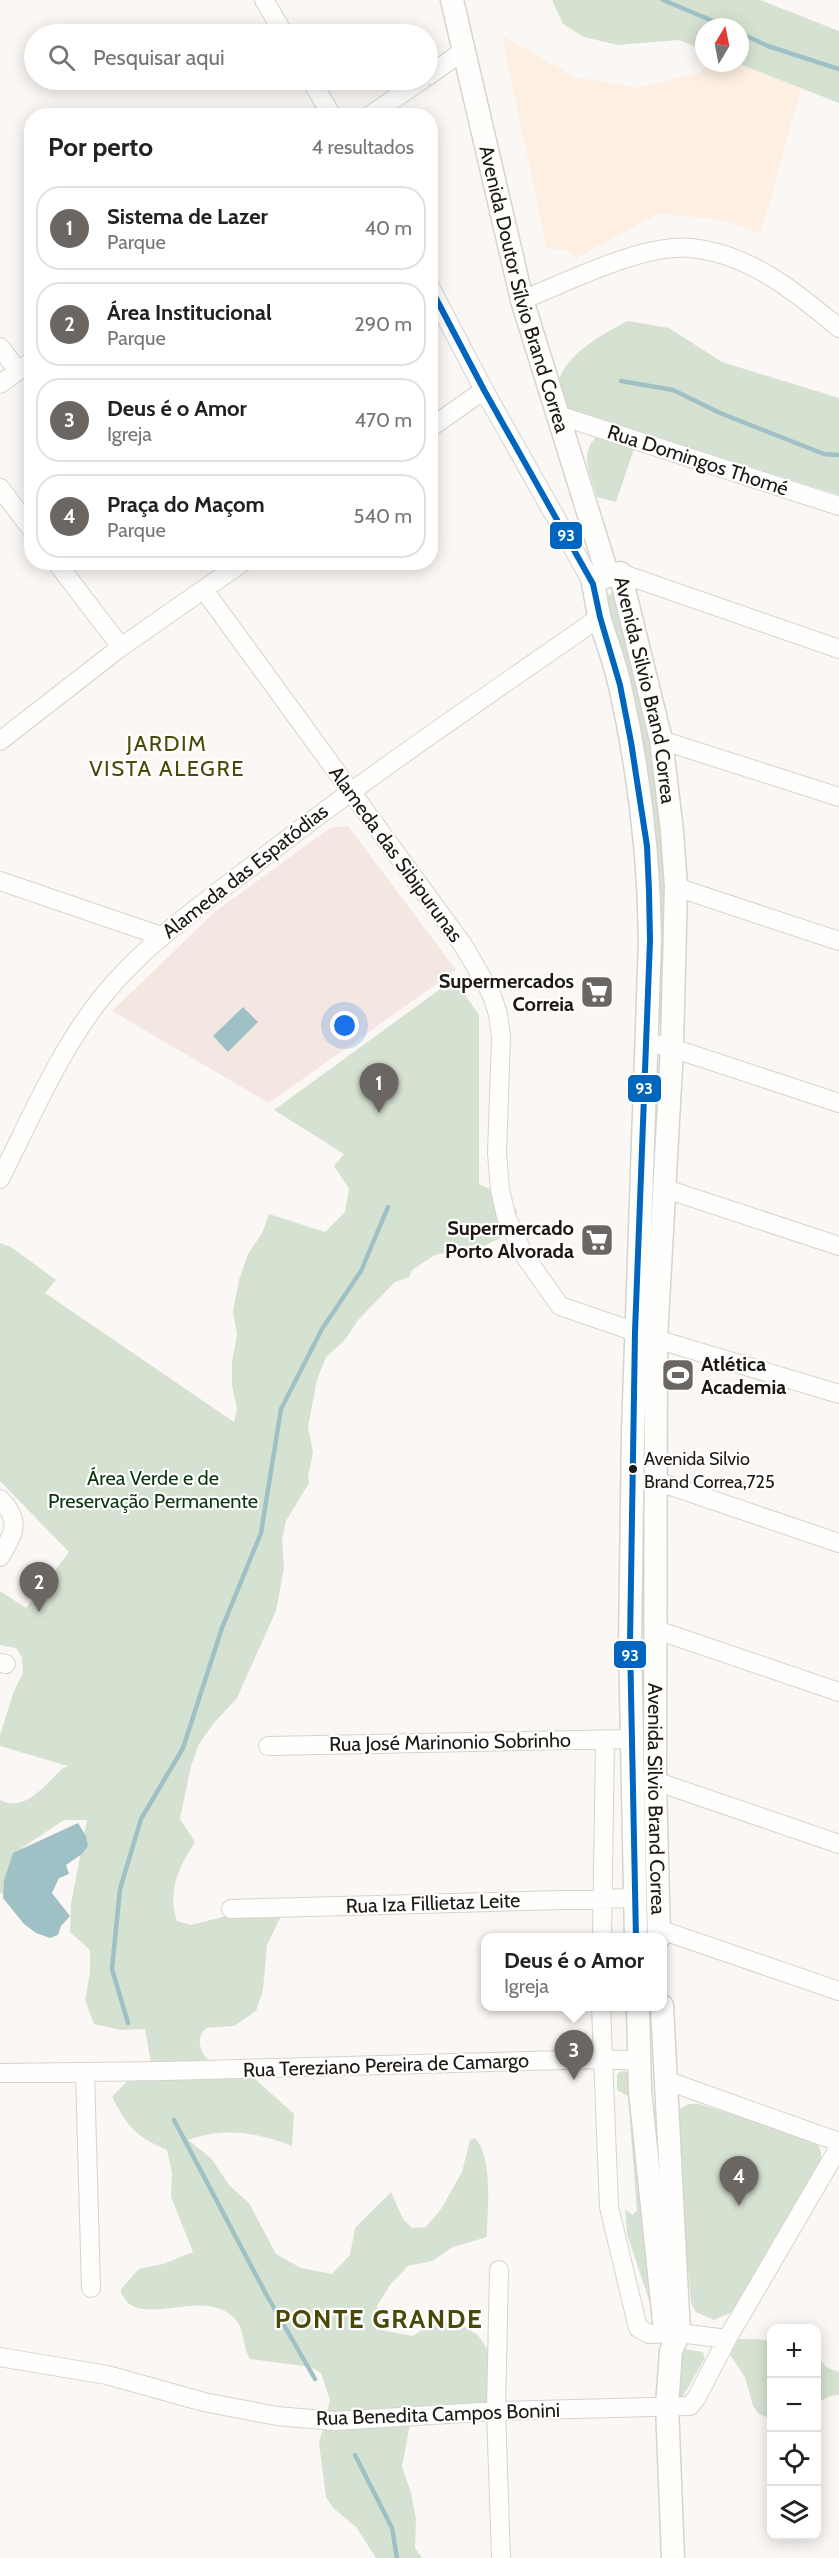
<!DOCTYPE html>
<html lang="pt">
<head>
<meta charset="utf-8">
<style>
  body { margin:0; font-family:Cabin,sans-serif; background:#f2f2f2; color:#222 }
  .controls { position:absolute; right:18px; bottom:18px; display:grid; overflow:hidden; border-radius:12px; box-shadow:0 3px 15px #0003 }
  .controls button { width:54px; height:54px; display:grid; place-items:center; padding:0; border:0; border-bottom:2px solid #e0e0e0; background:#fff; color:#222; font:30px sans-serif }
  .compass { position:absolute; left:695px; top:18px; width:54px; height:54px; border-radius:50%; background:#fff; box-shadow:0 3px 15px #0003; rotate:10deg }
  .you { position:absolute; left:345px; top:1026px; width:21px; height:21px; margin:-15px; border:4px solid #fff; border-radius:50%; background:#1a73e8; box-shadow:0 0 0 9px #1a73e833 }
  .badge { display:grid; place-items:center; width:39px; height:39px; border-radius:50%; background:#6b6662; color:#fff; font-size:20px; font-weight:700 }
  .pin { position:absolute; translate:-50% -50px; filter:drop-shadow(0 2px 3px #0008) }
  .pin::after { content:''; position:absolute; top:32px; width:21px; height:18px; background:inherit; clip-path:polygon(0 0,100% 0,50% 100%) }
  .popup { position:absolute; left:481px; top:1933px; width:186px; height:78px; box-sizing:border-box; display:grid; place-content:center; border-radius:12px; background:#fff; filter:drop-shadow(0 2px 4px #0005); font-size:20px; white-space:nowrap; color:#767676 }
  .popup b { font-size:22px; color:#222 }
  .popup::after { content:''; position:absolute; left:50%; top:100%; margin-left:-12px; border:12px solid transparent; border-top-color:#fff }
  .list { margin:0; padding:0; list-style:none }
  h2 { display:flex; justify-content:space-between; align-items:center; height:78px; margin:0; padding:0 24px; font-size:26px }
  h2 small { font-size:20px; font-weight:400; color:#767676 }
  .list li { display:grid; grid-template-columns:39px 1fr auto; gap:18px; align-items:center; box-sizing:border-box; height:84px; margin:0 12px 12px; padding:0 12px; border:2px solid #e0e0e0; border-radius:24px }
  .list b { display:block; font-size:22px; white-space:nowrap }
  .list p { margin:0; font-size:20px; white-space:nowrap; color:#767676 }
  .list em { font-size:20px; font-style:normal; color:#767676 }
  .icon { flex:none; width:33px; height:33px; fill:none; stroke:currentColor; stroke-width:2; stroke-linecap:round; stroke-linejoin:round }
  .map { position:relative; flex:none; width:839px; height:2558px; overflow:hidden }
  .search { position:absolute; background:#fff; box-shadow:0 3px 15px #0003; left:24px; top:24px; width:414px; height:66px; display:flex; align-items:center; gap:15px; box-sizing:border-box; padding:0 21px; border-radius:33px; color:#767676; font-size:22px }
  .panel { position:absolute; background:#fff; box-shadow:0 3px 15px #0003; left:24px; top:108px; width:414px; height:462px; border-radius:24px }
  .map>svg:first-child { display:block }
  .built { fill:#fdefe2 }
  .education { fill:#f4e7e2 }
  .green { fill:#d6e2d1 }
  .water { fill:#9fc1c6 }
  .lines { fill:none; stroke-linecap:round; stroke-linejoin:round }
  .stream { stroke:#9fc1c6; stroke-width:4.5 }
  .minor-casing { stroke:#d7d3cf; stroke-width:20 }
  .major-casing { stroke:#d7d3cf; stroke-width:25 }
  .minor { stroke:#fefefd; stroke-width:18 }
  .major { stroke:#fefefd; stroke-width:22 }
  .bus-1-casing { stroke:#fff; stroke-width:10 }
  .bus-1 { stroke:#0065bd; stroke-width:6 }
  .bus-dot { fill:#1d1813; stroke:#fff; stroke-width:2 }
  .labels { text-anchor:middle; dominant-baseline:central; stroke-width:4.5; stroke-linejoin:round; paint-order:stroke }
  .bus-label { font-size:18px; fill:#1d1813; stroke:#fff; text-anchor:start }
  .street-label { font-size:20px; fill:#1d1813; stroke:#fff }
  .poi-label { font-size:20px; font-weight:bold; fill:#1d1813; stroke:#fff; text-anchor:end }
  .park-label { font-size:20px; fill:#0a360b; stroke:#fff }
  .quarter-label { font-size:22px; letter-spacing:1.5px; fill:#4b4908; stroke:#fff }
  .district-label { font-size:26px; font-weight:bold; letter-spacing:1.5px; fill:#4b4908; stroke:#fff }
  .line-badge { stroke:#fff; stroke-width:2 }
  .badge-label { font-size:16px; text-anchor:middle; font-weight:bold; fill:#fff }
</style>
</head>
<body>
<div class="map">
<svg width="839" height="2558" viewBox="0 0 839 2558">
  <rect width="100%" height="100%" fill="#fbf7f4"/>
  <path class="built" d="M502,36L575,77L639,88L698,73L712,63H740L804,77L761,233L716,219L658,214L576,258L564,249H547Z"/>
  <path class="education" d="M348,826L456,970L269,1103L112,1011L216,911L330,828Z"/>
  <path class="green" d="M552,0H760L839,31V103L737,63H740V27H704V50L679,40L618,45L584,37L563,24Z
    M628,321L669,328L722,362L839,398V495L564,408C562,403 559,395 558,390C557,358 604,333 628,321Z
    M597,436L635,446L616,502L597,497C591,474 578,455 597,436Z
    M613,592L658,779L668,928L667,1024L659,1022L660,931L606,597Z
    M454,979L479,1015V1184L501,1194L517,1211L508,1234L486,1245L435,1255L412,1270L409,1277L395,1282L359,1319L344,1341L326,1357L317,1380L308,1427L313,1453L308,1477L309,1483L286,1521L282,1540L284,1568L276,1611L237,1698L213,1724L199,1744L191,1766L180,1819L195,1842C179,1867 167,1891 177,1921L191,1925L254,1909L281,1916L267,1945L263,1990L256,2011L234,2026L206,2028C201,2033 199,2038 200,2045C205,2070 235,2070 255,2074V2079L294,2114L292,2146C257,2132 224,2127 188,2140L211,2158L229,2185L249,2203L276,2254L301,2268L332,2274L350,2255L355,2228L391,2192L403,2219L412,2228L426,2227L441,2209L462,2172L470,2140L475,2138C494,2159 487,2210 487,2237L453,2247L432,2261L408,2266L390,2285L377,2306L386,2331L413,2336L434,2322H457L478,2335L492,2356L491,2407L457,2413L434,2404L411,2419L402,2467L411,2493L416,2519L415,2548L422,2558H376L356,2527L333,2508L326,2497L319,2443L330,2400L321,2373L311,2367L250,2359C243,2348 244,2329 236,2320C208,2288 156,2322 129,2304C126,2301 123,2296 121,2293V2289L139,2269L163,2264L193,2252L171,2197L172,2173L167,2150C135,2136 128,2127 112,2097L130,2078L151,2063L145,2029L121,2030L94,2024L85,2000L90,1973V1950L70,1932L71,1904L87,1820H64L22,1848L13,1870L8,1896L0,1893V1800C25,1813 45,1785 62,1769L68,1766L0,1746V1735L14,1691L23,1673L22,1657L16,1648L0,1645V1591L26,1608L69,1552L0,1481V1243L11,1247L56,1280L45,1293L234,1422L237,1409L232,1385V1362L237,1335L233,1311L239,1280L248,1254L262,1233L269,1214L325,1232L345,1212L349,1189L334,1166L344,1154L274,1110Z
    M625,2071L630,2075L635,2149L653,2312L627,2234L625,2209L633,2215L637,2210L628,2096L617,2090V2076L619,2072Z
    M689,2104H699L811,2139C820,2145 822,2150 821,2162L734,2311L714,2320L696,2312L691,2303L676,2122L681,2108Z
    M725,2339H757L771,2341V2419L759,2414L753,2406L745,2377L726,2349Z
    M684,2349L703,2352L705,2358L682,2398H678L677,2354Z
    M817,2356L826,2367L839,2372V2395L830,2396L817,2403Z"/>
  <path class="water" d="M243,1007L258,1022L228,1052L213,1036Z
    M78,1823L86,1836L88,1846L82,1854L66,1865L69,1874L59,1878L52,1893L70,1916L61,1926L58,1935L50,1938L36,1933L24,1924L3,1898L4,1880L13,1853Z"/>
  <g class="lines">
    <path class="stream" d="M663,0L727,27
      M740,33L768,46L839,69
      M621,381L673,390L720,413L824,454L839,455
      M128,2023L112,1969L120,1889L141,1819L183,1748L222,1628L261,1533L281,1409L322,1329L361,1271L388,1207
      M174,2120L266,2294L315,2379
      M355,2455L392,2528L397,2558"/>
    <g class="minor-casing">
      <path id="minor" d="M264,0L284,34
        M428,76L463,51
        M311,80L332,116
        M369,116L422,80
        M430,287L484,390L593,584L620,573L839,649
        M522,300C568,282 643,243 692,248C750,254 797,293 839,328
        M0,347L18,371
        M0,384L32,361
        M558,415L839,506
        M430,428L484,390
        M0,488L32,530
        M56,562L121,647
        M204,590L463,945L491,993L498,1014L501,1037L497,1153L500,1189L506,1216L524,1255L560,1306L656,1339L839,1394
        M661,740L839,797
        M0,741L121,647L243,562
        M0,881L161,936
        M676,887L839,941
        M646,1042L672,1048L839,1103
        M0,1179C31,1118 59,1051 102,997C145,944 202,904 256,863C367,777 484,698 600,617
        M663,1188L839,1246
        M656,1481L839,1543
        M0,1499C22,1521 14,1533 0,1557
        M654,1629L839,1692
        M0,1663L6,1664
        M268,1746L631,1739
        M655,1781L839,1844
        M231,1909L634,1898
        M658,1929L839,1991
        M602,1938L605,1740
        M601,2006L609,2207L638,2328L649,2334L679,2333L727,2339
        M85,2072L91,2288
        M0,2073L166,2071L603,2059L640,2061
        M665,2080L839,2142
        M499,2270L496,2411L501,2558
        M0,2357L107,2375L204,2402L277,2416L335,2421L496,2411L690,2406L697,2397L727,2339L839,2147"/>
    </g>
    <g class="major-casing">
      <g id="major">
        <path id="s1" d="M452,0L522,300L608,576"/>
        <path id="s2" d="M620,573L661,740L672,831L676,887L672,1048L656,1339L655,1781L659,1938"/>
        <path d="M593,584C596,596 597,608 600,620C607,642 615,663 620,686C639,770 649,854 650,940L633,1432L630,1642L636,1938"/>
        <path d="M638,2006L640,2091L664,2321"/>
        <path d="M662,2006L679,2333L671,2351L667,2406L673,2558"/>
      </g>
    </g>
    <use href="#minor" class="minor"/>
    <use href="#major" class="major"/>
    <g class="bus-1-casing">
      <path id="bus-1" d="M430,287L484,390L593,584L600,617L620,685L631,742L647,846L649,891L650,940L635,1332L630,1642L636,1938"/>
    </g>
    <use href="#bus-1" class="bus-1"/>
  </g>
  <defs>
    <g id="supermarket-square" transform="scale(1.725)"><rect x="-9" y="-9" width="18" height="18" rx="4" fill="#6b6662" stroke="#fff"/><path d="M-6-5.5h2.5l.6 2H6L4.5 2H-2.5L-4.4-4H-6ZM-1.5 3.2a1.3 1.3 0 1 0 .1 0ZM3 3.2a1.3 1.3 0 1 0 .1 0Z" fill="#fff"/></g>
    <g id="stadium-square" transform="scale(1.725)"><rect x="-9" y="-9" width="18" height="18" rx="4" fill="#6b6662" stroke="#fff"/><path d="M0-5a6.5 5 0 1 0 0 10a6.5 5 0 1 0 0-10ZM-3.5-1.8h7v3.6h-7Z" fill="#fff"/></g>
  </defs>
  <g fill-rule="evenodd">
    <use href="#supermarket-square" x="597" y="992"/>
    <use href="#supermarket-square" x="597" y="1240"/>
    <use href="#stadium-square" x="678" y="1375"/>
  </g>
  <circle class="bus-dot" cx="633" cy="1469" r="5"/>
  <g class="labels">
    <g class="bus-label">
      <text x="644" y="1459">Avenida Silvio<tspan x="644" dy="23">Brand Correa,725</tspan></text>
    </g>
    <g class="street-label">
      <text stroke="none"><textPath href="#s1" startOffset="298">Avenida Doutor Sílvio Brand Correa</textPath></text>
      <text transform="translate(698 460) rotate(18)">Rua Domingos Thomé</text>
      <text stroke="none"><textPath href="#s2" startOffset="120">Avenida Silvio Brand Correa</textPath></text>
      <text transform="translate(396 854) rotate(54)">Alameda das Sibipurunas</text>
      <text transform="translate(245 871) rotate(-38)">Alameda das Espatódias</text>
      <text transform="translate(450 1742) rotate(-1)">Rua José Marinonio Sobrinho</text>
      <text stroke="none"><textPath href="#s2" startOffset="1232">Avenida Silvio Brand Correa</textPath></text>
      <text transform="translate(433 1903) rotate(-2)">Rua Iza Fillietaz Leite</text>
      <text transform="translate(386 2065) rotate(-2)">Rua Tereziano Pereira de Camargo</text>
      <text transform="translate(438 2414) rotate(-2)">Rua Benedita Campos Bonini</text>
    </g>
    <g class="poi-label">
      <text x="574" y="981">Supermercados<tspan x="574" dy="23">Correia</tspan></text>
      <text x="574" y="1228">Supermercado<tspan x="574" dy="23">Porto Alvorada</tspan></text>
      <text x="701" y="1364" text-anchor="start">Atlética<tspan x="701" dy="23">Academia</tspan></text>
    </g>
    <g class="park-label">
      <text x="153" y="1478">Área Verde e de<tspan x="153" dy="23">Preservação Permanente</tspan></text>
    </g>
    <g class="quarter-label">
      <text x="167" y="743">JARDIM<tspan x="167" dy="25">VISTA ALEGRE</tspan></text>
    </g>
    <g class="district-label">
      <text x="379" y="2319">PONTE GRANDE</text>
    </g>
  </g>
  <g class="line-badge">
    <rect x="549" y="521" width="34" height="29" rx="6" fill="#0065bd"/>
    <rect x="627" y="1074" width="35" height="29" rx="6" fill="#0065bd"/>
    <rect x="613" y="1640" width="34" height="29" rx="6" fill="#0065bd"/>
  </g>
  <g class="badge-label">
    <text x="566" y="541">93</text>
    <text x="644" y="1094">93</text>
    <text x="630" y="1661">93</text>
  </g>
</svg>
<div class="controls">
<button>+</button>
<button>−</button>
<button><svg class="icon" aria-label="locate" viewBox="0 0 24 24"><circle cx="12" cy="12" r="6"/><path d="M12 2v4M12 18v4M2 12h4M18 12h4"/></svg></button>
<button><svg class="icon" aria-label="layers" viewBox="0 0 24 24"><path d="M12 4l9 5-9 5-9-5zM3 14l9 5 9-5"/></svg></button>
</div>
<svg class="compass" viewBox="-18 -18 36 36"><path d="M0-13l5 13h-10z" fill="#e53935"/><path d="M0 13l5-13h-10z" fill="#767676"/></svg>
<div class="you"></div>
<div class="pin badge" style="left:379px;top:1113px">1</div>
<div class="pin badge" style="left:39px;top:1612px">2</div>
<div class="pin badge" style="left:574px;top:2080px">3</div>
<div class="popup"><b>Deus é o Amor</b>Igreja</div>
<div class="pin badge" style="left:739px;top:2206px">4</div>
<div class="search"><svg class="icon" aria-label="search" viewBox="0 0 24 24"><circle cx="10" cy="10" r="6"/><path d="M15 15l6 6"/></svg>Pesquisar aqui</div>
<section class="panel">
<h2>Por perto<small>4 resultados</small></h2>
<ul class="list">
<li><span class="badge">1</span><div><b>Sistema de Lazer</b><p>Parque</p></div><em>40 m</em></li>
<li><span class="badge">2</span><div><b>Área Institucional</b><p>Parque</p></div><em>290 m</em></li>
<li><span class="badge">3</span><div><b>Deus é o Amor</b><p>Igreja</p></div><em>470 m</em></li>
<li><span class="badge">4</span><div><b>Praça do Maçom</b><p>Parque</p></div><em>540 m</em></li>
</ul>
</section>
</div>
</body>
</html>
